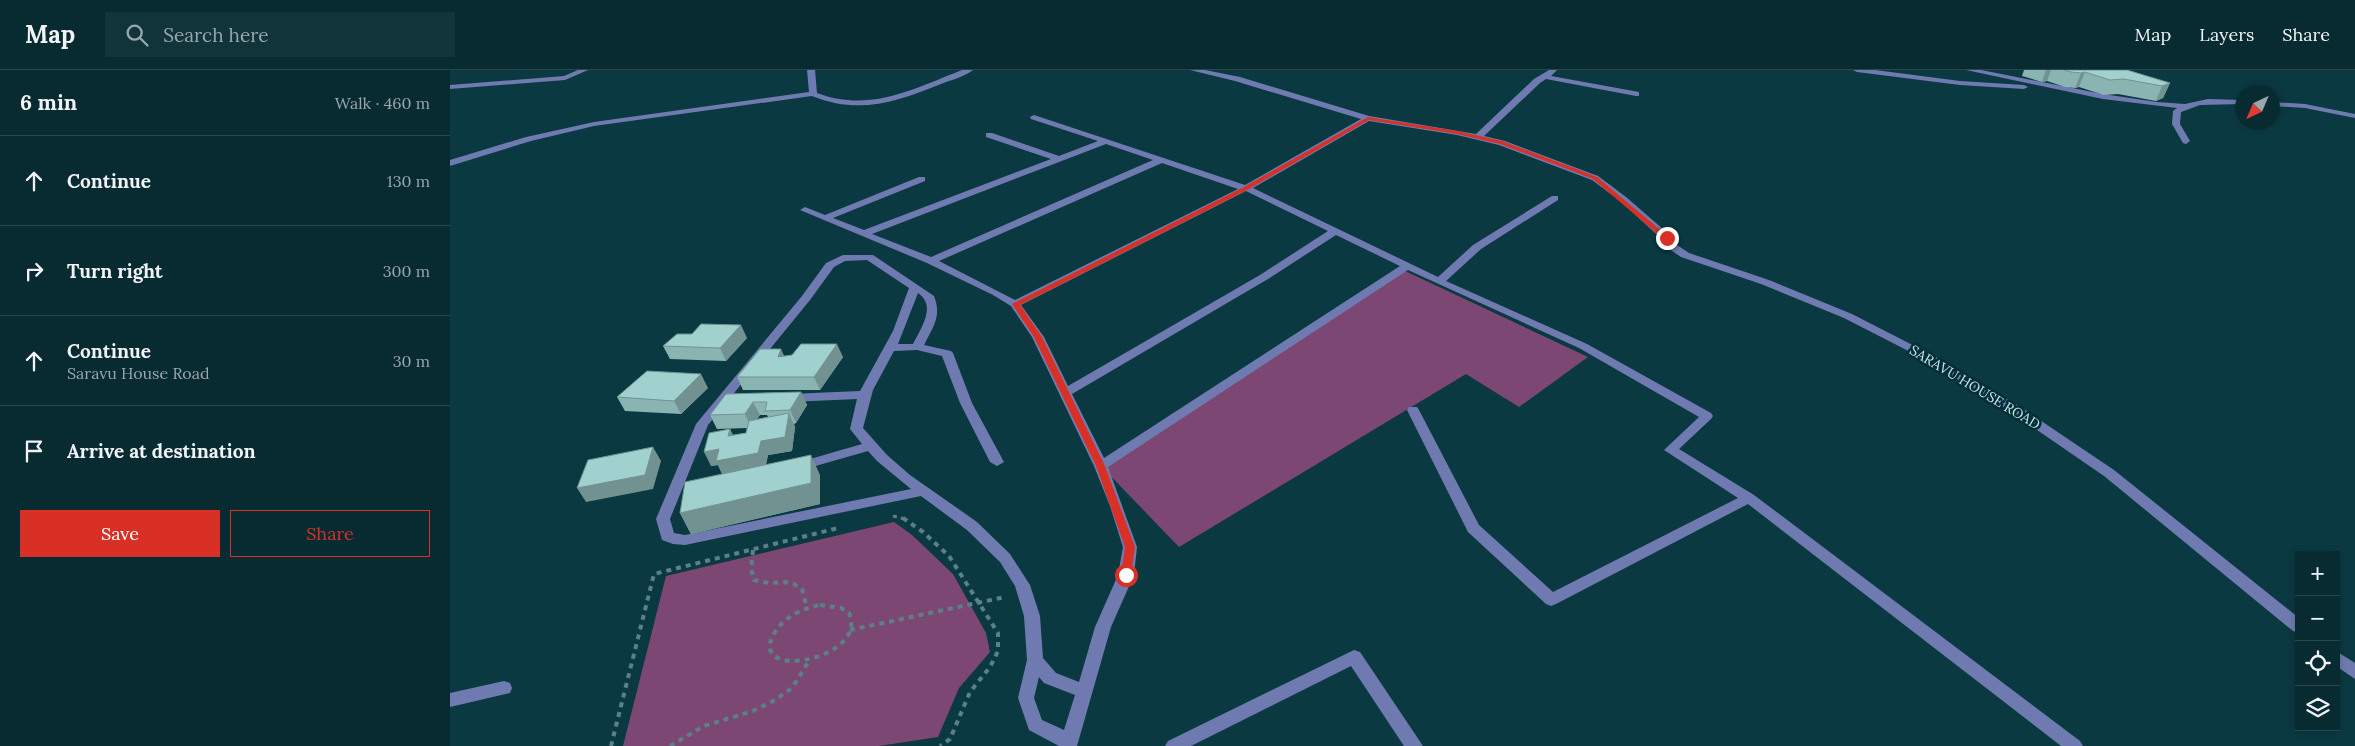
<!DOCTYPE html>
<html lang="en">
<head>
<meta charset="utf-8">
<style>
  body { margin:0; font-family:Lora,serif; background:#11333a; color:#f1f3f6 }
  .controls { position:absolute; right:15px; bottom:15px; display:grid; overflow:hidden; border-radius:0px; box-shadow:0 2px 8px #0003 }
  .controls button { width:45px; height:45px; display:grid; place-items:center; padding:0; border:0; border-bottom:1px solid #29474d; background:#082b32; color:#f1f3f6; font:25px sans-serif }
  .compass { position:absolute; left:1785px; top:15px; width:45px; height:45px; border-radius:50%; background:#082b32; box-shadow:0 2px 8px #0003; rotate:224deg }
  .stop { position:absolute; width:15px; height:15px; margin:-11px; border:4px solid #d93025; border-radius:50%; background:#fff }
  .stop.end { background:#d93025; border-color:#fff; box-shadow:0 1px 5px #0008 }
  .list { margin:0; padding:0; list-style:none }
  h2 { display:flex; justify-content:space-between; align-items:center; height:65px; margin:0; padding:0 20px; font-size:21px }
  h2 small { font-size:16px; font-weight:400; color:#98a7ac }
  .list li { display:grid; grid-template-columns:32px 1fr auto; gap:15px; align-items:center; box-sizing:border-box; height:90px; padding:0 20px; border-top:1px solid #29474d }
  .list b { display:block; font-size:19px; white-space:nowrap }
  .list p { margin:0; font-size:16px; white-space:nowrap; color:#98a7ac }
  .list em { font-size:16px; font-style:normal; color:#98a7ac }
  .actions { display:flex; gap:10px; padding:15px 20px }
  .actions a { flex:1; padding:11px 0; border:1px solid #d93025; border-radius:0px; text-align:center; font-size:18px; color:#d93025 }
  .actions .main { background:#d93025; color:#fff }
  .icon { flex:none; width:28px; height:28px; fill:none; stroke:currentColor; stroke-width:2; stroke-linecap:round; stroke-linejoin:round }
  .map { position:relative; flex:none; width:1905px; height:676px; overflow:hidden }
  header { display:flex; align-items:center; gap:30px; box-sizing:border-box; height:70px; padding:0 25px; background:#082b32; border-bottom:1px solid #29474d }
  header strong { font-size:24px }
  nav { display:flex; gap:28px; margin-inline-start:auto; font-size:18px }
  .search { width:350px; height:45px; background:#11333a; display:flex; align-items:center; gap:12px; box-sizing:border-box; padding:0 18px; border-radius:0px; color:#98a7ac; font-size:19px }
  main { display:flex }
  aside { flex:1; background:#082b32 }
  .map>svg:first-child { display:block }
  .green { fill:#7c4772 }
  .lines { fill:none; stroke-linecap:round; stroke-linejoin:round }
  .path-far1 { stroke:#5c8087; stroke-width:3; stroke-dasharray:4 4; stroke-linecap:butt }
  .path { stroke:#5c8087; stroke-width:4; stroke-dasharray:5 5; stroke-linecap:butt }
  .minor { fill:#6f7bb0; fill-rule:evenodd }
  .wall { fill:#8ab4b2; fill-rule:evenodd }
  .shaded-wall { fill:#719291 }
  .building { fill:#a1d1cf; stroke:#719291 }
  .route { fill:#d93025 }
  .labels { text-anchor:middle; dominant-baseline:central; stroke-width:5; stroke-linejoin:round; paint-order:stroke }
  .street-label { font-size:14px; fill:#cbe2e7; stroke:#002f38 }
</style>
</head>
<body>
<header>
<strong>Map</strong>
<div class="search"><svg class="icon" aria-label="search" viewBox="0 0 24 24"><circle cx="10" cy="10" r="6"/><path d="M15 15l6 6"/></svg>Search here</div>
<nav><a>Map</a><a>Layers</a><a>Share</a></nav>
</header>
<main>
<aside>
<h2>6 min<small>Walk · 460 m</small></h2>
<ul class="list">
<li><svg class="icon" aria-label="ahead" viewBox="0 0 24 24"><path d="M12 20V5M6 11l6-6 6 6"/></svg><div><b>Continue</b></div><em>130 m</em></li>
<li><svg class="icon" aria-label="right" viewBox="0 0 24 24"><path d="M7 20v-9h11M14 6l5 5-5 5"/></svg><div><b>Turn right</b></div><em>300 m</em></li>
<li><svg class="icon" aria-label="ahead" viewBox="0 0 24 24"><path d="M12 20V5M6 11l6-6 6 6"/></svg><div><b>Continue</b><p>Saravu House Road</p></div><em>30 m</em></li>
<li><svg class="icon" aria-label="arrive" viewBox="0 0 24 24"><path d="M6 21V4h12l-3 4 3 4H6"/></svg><div><b>Arrive at destination</b></div></li>
</ul>
<div class="actions"><a class="main">Save</a><a>Share</a></div>
</aside>
<div class="map">
<svg width="1905" height="676" viewBox="0 0 1905 676">
  <rect width="100%" height="100%" fill="#0b3942"/>
  <path class="green" d="M955,201L1138,287L1069,337L1016,304L729,477L651,396Z
    M444,452L462,465L503,504L536,563L540,582L509,618L488,667L429,676H173L216,506Z"/>
  <g class="lines">
    <path class="path-far1" d="M443,446L455,449"/>
    <path class="path" d="M453,448L473,462L499,486L548,563V581L540,597L520,622L500,669L490,676
      M303,480L301,499L304,510L319,513L334,512L344,514L352,519L357,538
      M370,535L391,538L399,543C420,590 293,613 325,562C335,546 352,539 370,535Z
      M400,560L555,527
      M161,676L204,504L388,458
      M220,676L254,656L303,641L325,630L342,618L359,591"/>
    <path class="minor" d="M128,0H138L115,10L0,19V15L114,6Z
      M357,0H365L367,23C420,43 463,19 512,0H523C514,7 501,10 491,14C446,32 409,45 362,26L144,56L81,71L0,96V90L76,67L144,52L359,22Z
      M740,0H755L790,7L919,46L1026,64L1084,9L1099,0H1107L1101,6L1189,22V26H1186L1096,9L1090,13L1034,66L1055,71L1148,106L1176,127L1221,166L1227,175L1239,183L1319,210L1402,244L1484,286L1572,338L1664,400L1849,548V563L1843,561L1654,406L1564,344L1476,290L1394,248L1311,214L1231,187L1219,179L1213,170L1170,131L1142,110L1049,75L1007,65L919,51L803,118L988,207L1023,175L1102,126H1108V130L1031,179L996,211L1137,274L1261,343L1263,346L1261,349L1229,379L1304,425L1630,671L1633,676H1611L1298,434L1106,534L1101,536L1096,534L1018,462L957,340L959,337H967L969,340L1029,455L1103,522L1288,428L1214,380L1249,347L1129,278L958,200L658,397L687,477L684,505L661,557L627,676H609L579,660L568,628L577,590L574,546L565,516L550,492L517,460L471,426L235,475L223,474L212,470L206,449L246,354L352,226L376,193L393,185H423L484,226C492,246 483,257 474,275L501,281L503,283L522,333L554,392L547,396L540,392L510,333L492,286L467,280L444,281L423,320L413,358L437,385L460,405L527,452L560,484L580,515L590,546L593,588L606,603L629,612L645,557L668,505L673,477L660,436L644,396L582,267L561,236L543,225L477,193L350,140L355,137L375,145L469,107H475V111L383,148L414,160L601,89L536,67V63H542L609,86L648,71L581,49L580,47L584,45L795,115L911,49L785,11ZM656,74L703,90L481,187L422,164ZM712,93L788,119L565,230L489,191ZM796,121L878,161L810,205L618,316L594,267L571,235ZM886,165L950,196L654,388L622,324L818,209ZM417,190L459,218L443,261L410,321L339,324L333,328L339,332L407,329L400,359L412,374L343,394L341,397L348,401L418,381L427,391L461,419L235,465L224,463L220,449L258,355L360,230L384,197L395,191ZM468,223C487,236 471,258 463,274H448ZM589,607L594,613L625,625L614,660L592,650L584,628Z
      M1403,0H1425L1510,11L1574,15L1578,17L1574,19L1510,15L1407,2Z
      M1516,0H1531L1653,24L1707,32L1735,34L1758,29L1792,30V34L1750,35L1731,42L1730,54L1740,71L1736,74L1733,73L1722,54L1723,41L1727,38L1653,29Z
      M1822,32L1855,34L1905,44V48L1855,38L1822,36Z
      M904,580L910,582L973,676H954L901,596L741,676H715L718,671Z
      M1886,581L1905,593V609L1886,596Z
      M54,611L60,613L62,618L60,623L0,637V623Z"/>
  </g>
  <path class="wall" d="M1574,0H1677L1720,13L1713,28L1706,31L1668,24L1654,25L1629,17L1625,18L1615,17L1597,11L1592,12L1572,6Z
    M297,268L276,291L220,289L213,276Z
    M334,286L393,287L370,320H293L287,307Z
    M258,318L231,344L175,341L167,327Z
    M351,322L357,335L346,353L344,354L345,357L342,381L318,385L316,395L370,405V434L241,464L230,443L272,404L268,395L261,396L280,359L283,365L296,363L297,358L267,359L260,345L276,324ZM310,345H317L318,347L307,349Z"/>
  <path class="shaded-wall" d="M1596,0H1601L1597,11L1592,12Z
    M1635,2L1629,17L1625,18L1631,3Z
    M1720,13L1713,28L1706,31L1712,16Z
    M291,255L297,268L276,291L270,278Z
    M387,274L393,287L370,320L364,307Z
    M331,279L337,292L328,287Z
    M251,304L258,318L231,344L224,331Z
    M351,322L357,335L346,353L340,340Z
    M303,332L310,345L301,358L295,344Z
    M339,343L345,357L342,381L318,385L315,397L273,405L268,395L261,396L254,382L311,371Z
    M280,359L287,373L278,366Z
    M203,377L211,391L203,419L136,432L127,418Z
    M361,385L370,405V434L241,464L230,443Z"/>
  <path class="building" d="M1614,0H1677L1720,13L1712,16L1674,9L1660,10L1635,2L1631,3L1621,2Z
    M251,254L291,255L270,278L213,276L227,264H242Z
    M351,274H387L364,307H287L310,279H331L328,287L342,285Z
    M197,301L251,304L224,331L167,327Z
    M351,322L340,340L315,341L317,332H303L295,344L260,345L276,324Z
    M339,343L335,367L311,371L308,383L266,391L269,379L254,382L259,363L280,359L278,366L296,363L299,351Z
    M203,377L195,405L127,418L138,390Z
    M361,385V413L230,443L235,412Z"/>
  <path class="route" d="M918,47L1007,61L1052,71L1124,98L1147,107L1220,168L1215,170L1143,109L1120,100L1050,74L1007,64L919,50L799,119L570,235L592,267L655,396L685,477L681,505L676,509L672,508L671,505L675,477L646,396L584,267L562,234L794,117Z"/>
  <g class="labels">
    <g class="street-label">
      <text transform="translate(1525 317) rotate(31)">SARAVU HOUSE ROAD</text>
    </g>
  </g>
</svg>
<div class="controls">
<button>+</button>
<button>−</button>
<button><svg class="icon" aria-label="locate" viewBox="0 0 24 24"><circle cx="12" cy="12" r="6"/><path d="M12 2v4M12 18v4M2 12h4M18 12h4"/></svg></button>
<button><svg class="icon" aria-label="layers" viewBox="0 0 24 24"><path d="M12 4l9 5-9 5-9-5zM3 14l9 5 9-5"/></svg></button>
</div>
<svg class="compass" viewBox="-18 -18 36 36"><path d="M0-13l5 13h-10z" fill="#e53935"/><path d="M0 13l5-13h-10z" fill="#98a7ac"/></svg>
<div class="stop" style="left:676px;top:505px"></div>
<div class="stop end" style="left:1217px;top:168px"></div>
</div>
</main>
</body>
</html>
